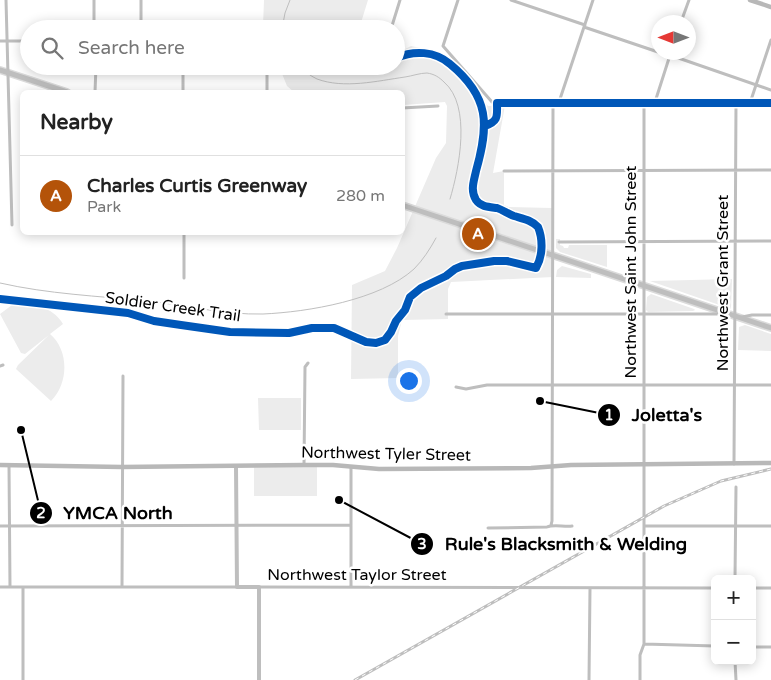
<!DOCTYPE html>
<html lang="en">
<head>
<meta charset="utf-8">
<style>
  body { margin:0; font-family:"Varela Round",sans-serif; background:#f2f2f2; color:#222 }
  .controls { position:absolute; right:15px; bottom:15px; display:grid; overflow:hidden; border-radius:8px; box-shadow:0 2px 12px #0003 }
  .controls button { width:45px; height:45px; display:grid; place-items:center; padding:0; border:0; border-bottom:1px solid #e0e0e0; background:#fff; color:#222; font:25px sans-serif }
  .compass { position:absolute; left:651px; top:15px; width:45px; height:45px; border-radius:50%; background:#fff; box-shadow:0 2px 12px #0003; rotate:270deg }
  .you { position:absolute; left:408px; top:380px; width:18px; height:18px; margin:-12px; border:4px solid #fff; border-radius:50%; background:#1a73e8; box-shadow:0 0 0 8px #1a73e833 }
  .badge { display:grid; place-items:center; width:32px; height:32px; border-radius:50%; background:#b45309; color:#fff; font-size:16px; font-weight:700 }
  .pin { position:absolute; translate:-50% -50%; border:2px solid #fff; box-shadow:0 1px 5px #0006 }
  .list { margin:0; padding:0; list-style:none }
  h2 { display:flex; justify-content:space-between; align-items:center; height:65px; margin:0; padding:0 20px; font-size:21px }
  h2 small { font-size:16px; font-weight:400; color:#767676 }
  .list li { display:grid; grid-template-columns:32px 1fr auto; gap:15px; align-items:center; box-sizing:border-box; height:80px; padding:0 20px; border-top:1px solid #e0e0e0 }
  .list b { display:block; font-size:19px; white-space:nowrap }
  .list p { margin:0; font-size:16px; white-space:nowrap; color:#767676 }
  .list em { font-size:16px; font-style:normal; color:#767676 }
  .icon { flex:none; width:28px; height:28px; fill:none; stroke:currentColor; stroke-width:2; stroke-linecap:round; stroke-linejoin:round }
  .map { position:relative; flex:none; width:771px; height:680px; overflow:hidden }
  .search { position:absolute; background:#fff; box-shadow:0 2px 12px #0003; left:20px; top:20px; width:385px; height:55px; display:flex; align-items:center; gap:12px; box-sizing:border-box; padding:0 18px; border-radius:28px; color:#767676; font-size:19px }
  .panel { position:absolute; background:#fff; box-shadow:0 2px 12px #0003; left:20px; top:90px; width:385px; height:145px; border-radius:8px }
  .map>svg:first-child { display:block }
  .green { fill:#ececec }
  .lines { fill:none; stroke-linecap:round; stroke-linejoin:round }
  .stream { stroke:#bfbfbf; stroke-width:1 }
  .primary-casing { stroke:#dbdbdb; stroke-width:8 }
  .minor { stroke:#bebebe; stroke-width:3 }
  .tertiary { stroke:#bebebe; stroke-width:4 }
  .secondary { stroke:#b8b8b8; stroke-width:4.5 }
  .primary { stroke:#bebebe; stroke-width:5 }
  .rail-casing { stroke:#bebebe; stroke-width:3 }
  .rail { stroke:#fff; stroke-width:1; stroke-dasharray:4; stroke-linecap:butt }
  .cycleway-casing { stroke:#fff; stroke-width:11 }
  .cycleway { stroke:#0057b8; stroke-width:8 }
  .labels { text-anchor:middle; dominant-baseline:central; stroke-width:5; stroke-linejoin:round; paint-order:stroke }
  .street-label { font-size:16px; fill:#000; stroke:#fff }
  .leader { fill:none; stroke:#000; stroke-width:2 }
  .callout-dot { fill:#000; stroke:#fff; stroke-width:2 }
  .mark-label { font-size:15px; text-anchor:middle; font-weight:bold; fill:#fff }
  .callout-label { font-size:18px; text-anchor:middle; font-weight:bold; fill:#000; stroke:#fff; stroke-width:5; stroke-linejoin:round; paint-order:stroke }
</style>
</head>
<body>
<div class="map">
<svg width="771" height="680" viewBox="0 0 771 680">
  <rect width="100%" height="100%" fill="#fff"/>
  <path class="green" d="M264,0H368L359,29H265L263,26Z
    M411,46L440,52L488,106L505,105L493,173L504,171V205L509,207L552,208L553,277L451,282L448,289V319L402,320L398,336V378L351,379L352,285L385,271L397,248L436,158L446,143L447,106L445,102L403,105L402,92H294L287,86L279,66H396V54Z
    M556,239H560V245L563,246L564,248H568L569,245H607V267L560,252L556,248Z
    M562,266L591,274V278L556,277L557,270Z
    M732,279L731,309L650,281Z
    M651,294L694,309L695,310L693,311L648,312L646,310L647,297Z
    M12,305C31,303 53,306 63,324L50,334C69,350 69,383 51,401L16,369L18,365L49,335L25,354L21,353L0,314Z
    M745,325L771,334V351L738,350L739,327Z
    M258,398H301V430H259Z
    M254,467H317V496H254Z"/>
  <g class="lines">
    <path class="stream" d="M282,29L285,13L290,0
      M298,66C304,70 310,76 317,79C344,89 377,81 405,77C412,76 420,73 427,73C434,74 439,77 444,82C472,106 459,169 450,199
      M0,283C48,294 98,296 147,301C185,305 224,315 263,314C308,312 380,300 414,269C423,260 430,249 436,238"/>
    <g class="primary-casing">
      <path id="primary" d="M0,70L67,92
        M402,205L771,328"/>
    </g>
    <path class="minor" d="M6,0L12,225
      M94,0V29
      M141,0V29
      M458,0L443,46L492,102L771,103
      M511,0L585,25
      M681,22L689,0
      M584,27L658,52
      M391,29L400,0
      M0,41H29
      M661,52L771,90
      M183,66V92
      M267,66V92
      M95,92L96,66
      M655,102L671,52
      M750,103L771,40
      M402,108L438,106
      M504,171L771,170
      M184,232V278
      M559,242L771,241
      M446,314H725
      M742,317L752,315H771
      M0,366L3,365
      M456,387L466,389L487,385H771
      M734,464L736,103
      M9,465L10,587
      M304,465L305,367L308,363
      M351,467V587
      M551,525L552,521L553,107L560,99L593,0
      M0,526L351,525
      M644,526H771
      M488,528L547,527C553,524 564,527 572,526
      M735,579L736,487
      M0,587H237
      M23,587V680
      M122,587L123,376
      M259,587L715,588
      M752,588H771
      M644,644L715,646
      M752,647H771
      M735,661L736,680
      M589,680L590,588
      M640,680V655L644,644V102"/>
    <path class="tertiary" d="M236,466L237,587H259V680"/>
    <path class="secondary" d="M750,0L771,7
      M0,465L122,467L304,465H333L379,469L531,468L571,465L771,463"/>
    <use href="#primary" class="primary"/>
    <g class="rail-casing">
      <path id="rail" d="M355,680L664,506L721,481L771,469"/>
    </g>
    <use href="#rail" class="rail"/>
    <g class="cycleway-casing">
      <path id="cycleway" d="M485,126C499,121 497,116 497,103H771
        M0,299L128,313L154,321L181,325L230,332L289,333L312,328H334L366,342L376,343L385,340L391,332L396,321L405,310L410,297L421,288L446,276L455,269L462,266L494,261H507L536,268C543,256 543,239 538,227C531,220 524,219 514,216C508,214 503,210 497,208C489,207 481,207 476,200C470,190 474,181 476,171C489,125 490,97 450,64C435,51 414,50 396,58"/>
    </g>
    <use href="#cycleway" class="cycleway"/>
  </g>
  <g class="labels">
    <g class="street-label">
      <text transform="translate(631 272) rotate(-90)">Northwest Saint John Street</text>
      <text transform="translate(723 283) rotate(-90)">Northwest Grant Street</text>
      <text transform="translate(173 307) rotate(8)">Soldier Creek Trail</text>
      <text transform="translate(386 454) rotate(1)">Northwest Tyler Street</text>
      <text x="357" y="575">Northwest Taylor Street</text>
    </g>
  </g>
  <path class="leader" d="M540 401L609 415M21 430L41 513M339 500L422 544"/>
  <g class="callout-dot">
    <circle cx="540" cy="401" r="5"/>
    <circle cx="21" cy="430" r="5"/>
    <circle cx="339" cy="500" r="5"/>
    <circle cx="609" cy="415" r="12"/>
    <circle cx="41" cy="513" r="12"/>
    <circle cx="422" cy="544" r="12"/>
  </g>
  <g class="mark-label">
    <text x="609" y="420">1</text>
    <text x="41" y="518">2</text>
    <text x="422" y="549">3</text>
  </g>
  <g class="callout-label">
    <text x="667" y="421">Joletta's</text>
    <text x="118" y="519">YMCA North</text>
    <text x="566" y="550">Rule's Blacksmith &amp; Welding</text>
  </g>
</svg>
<div class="controls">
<button>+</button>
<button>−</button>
</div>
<svg class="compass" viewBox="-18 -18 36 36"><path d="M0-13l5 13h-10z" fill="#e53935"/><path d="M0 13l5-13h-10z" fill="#767676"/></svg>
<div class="you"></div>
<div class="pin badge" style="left:478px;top:234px">A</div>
<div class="search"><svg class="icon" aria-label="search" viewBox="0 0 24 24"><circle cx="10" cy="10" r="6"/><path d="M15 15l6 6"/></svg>Search here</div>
<section class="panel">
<h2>Nearby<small></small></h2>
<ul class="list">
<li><span class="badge">A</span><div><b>Charles Curtis Greenway</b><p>Park</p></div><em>280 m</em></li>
</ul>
</section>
</div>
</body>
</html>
